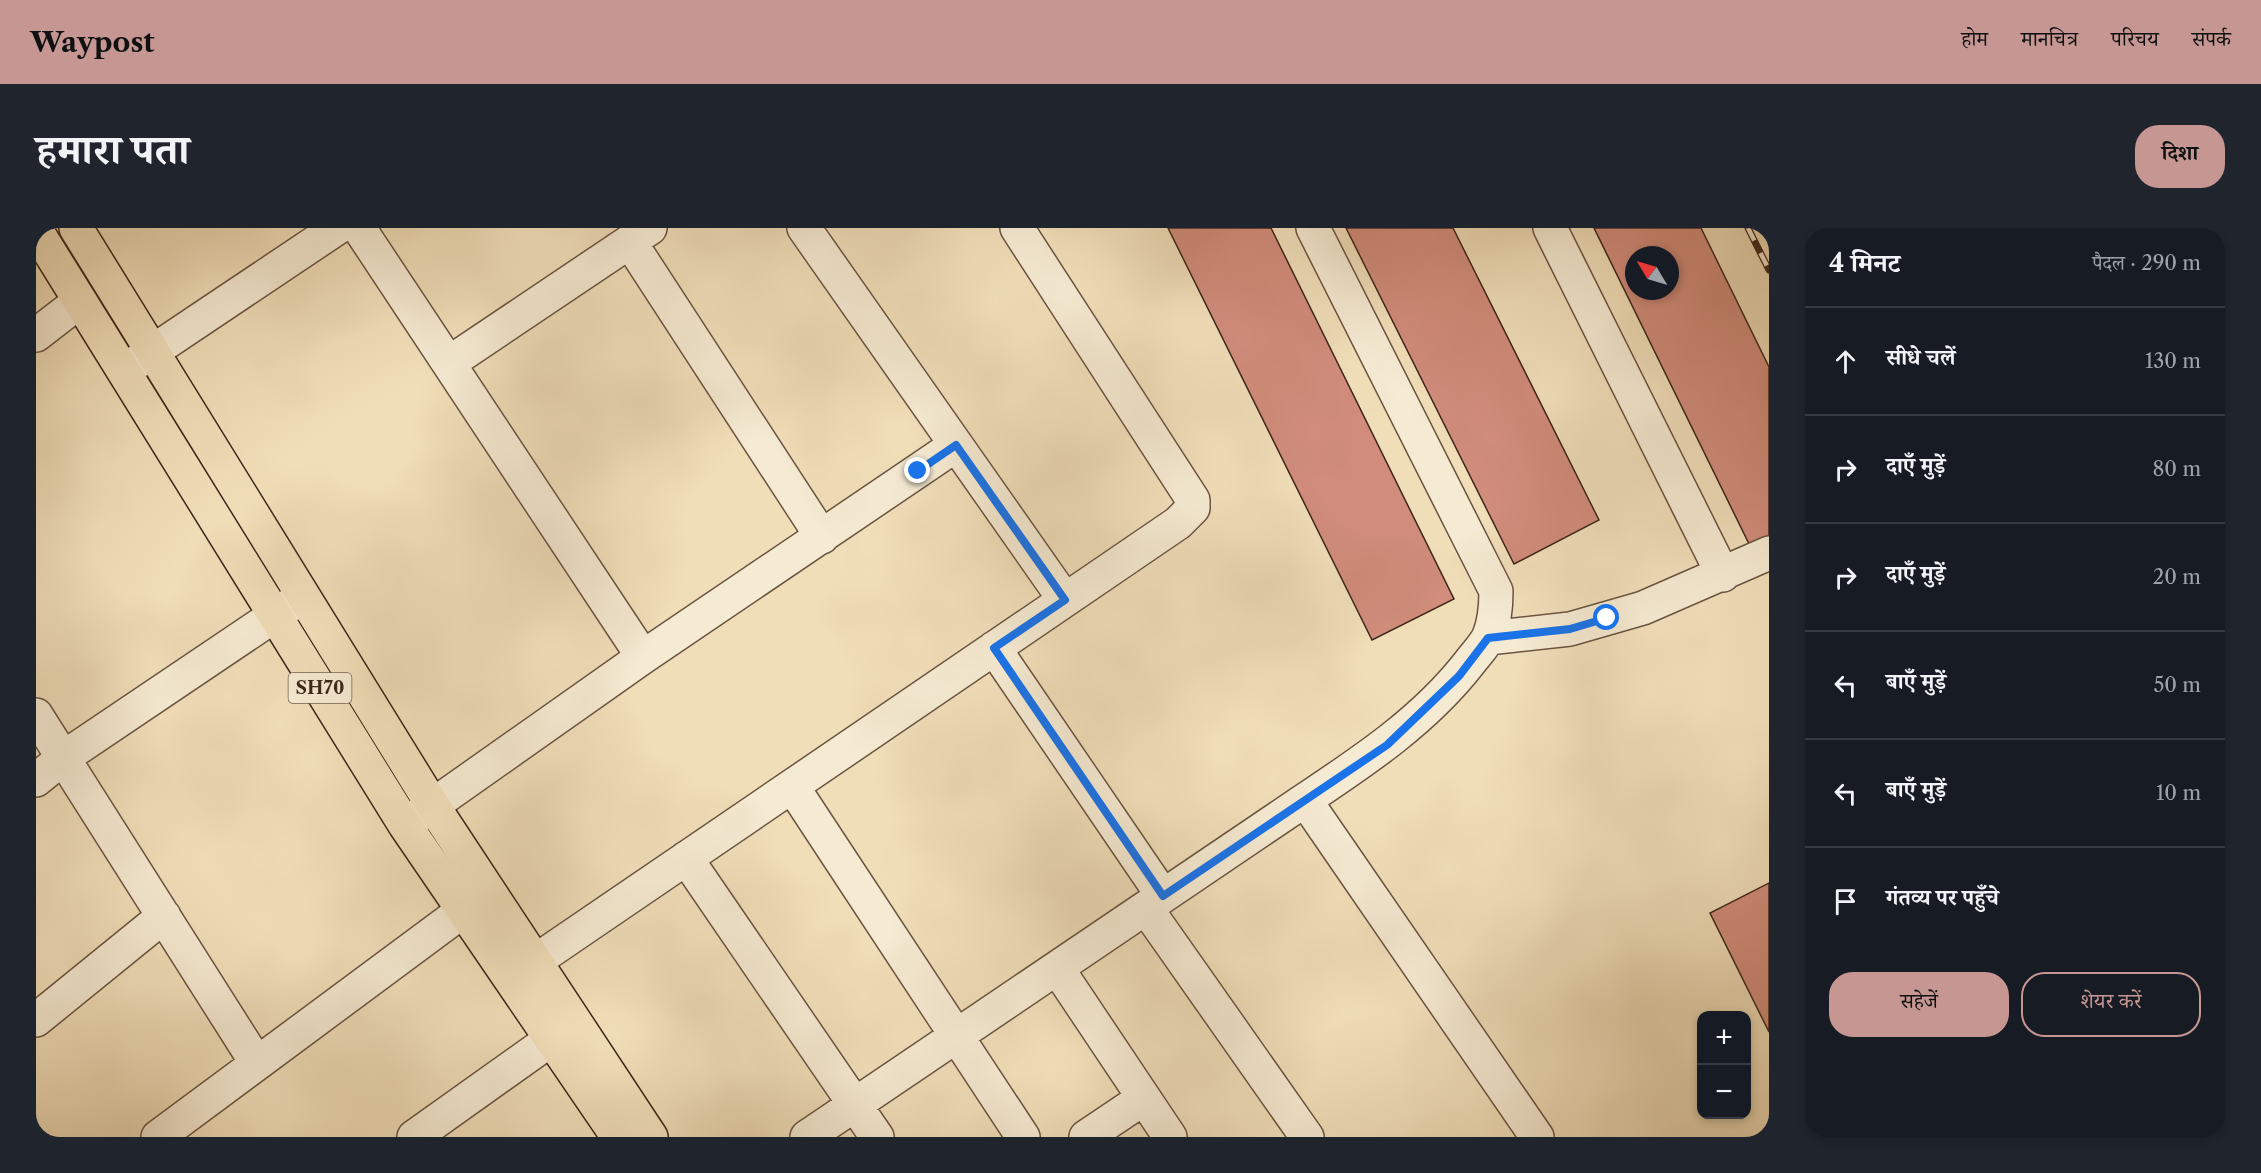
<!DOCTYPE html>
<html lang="hi">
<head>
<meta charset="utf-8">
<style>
  body { margin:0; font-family:"Libre Caslon Text","Noto Serif Devanagari",serif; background:#20242c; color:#f1f3f6 }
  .controls { position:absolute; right:18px; bottom:18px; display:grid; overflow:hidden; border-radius:12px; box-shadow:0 3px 9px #0003 }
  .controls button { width:54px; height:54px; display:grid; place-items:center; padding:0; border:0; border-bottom:2px solid #363941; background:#171b24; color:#f1f3f6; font:30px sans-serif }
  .compass { position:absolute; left:1589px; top:18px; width:54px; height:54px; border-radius:50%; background:#171b24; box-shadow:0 3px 9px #0003; rotate:308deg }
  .stop { position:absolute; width:18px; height:18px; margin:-14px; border:4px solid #1a73e8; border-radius:50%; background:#fff }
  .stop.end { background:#1a73e8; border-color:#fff; box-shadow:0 2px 6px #0008 }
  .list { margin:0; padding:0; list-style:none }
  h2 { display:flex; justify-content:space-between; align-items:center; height:78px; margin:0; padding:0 24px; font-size:26px }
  h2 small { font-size:20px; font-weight:400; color:#9ea1a6 }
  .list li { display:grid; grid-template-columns:39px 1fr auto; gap:18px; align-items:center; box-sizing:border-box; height:108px; padding:0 24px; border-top:2px solid #363941 }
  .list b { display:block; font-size:22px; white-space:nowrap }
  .list em { font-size:20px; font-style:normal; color:#9ea1a6 }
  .actions { display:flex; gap:12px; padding:18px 24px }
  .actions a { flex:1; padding:14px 0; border:2px solid #c59692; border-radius:24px; text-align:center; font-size:21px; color:#c59692 }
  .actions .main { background:#c59692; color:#111 }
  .icon { flex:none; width:33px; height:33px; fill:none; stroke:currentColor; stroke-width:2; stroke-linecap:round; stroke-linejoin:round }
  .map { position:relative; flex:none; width:1733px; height:909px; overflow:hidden; border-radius:24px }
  header { display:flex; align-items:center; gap:36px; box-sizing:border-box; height:84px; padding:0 30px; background:#c59692; color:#111 }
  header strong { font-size:28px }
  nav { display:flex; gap:33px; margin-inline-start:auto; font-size:21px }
  .intro { display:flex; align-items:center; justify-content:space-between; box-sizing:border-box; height:144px; padding:0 36px }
  h1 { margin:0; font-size:42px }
  .button { padding:15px 27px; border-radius:24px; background:#c59692; color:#111; font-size:21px; font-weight:700 }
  main { display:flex; gap:36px; padding:0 36px }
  aside { flex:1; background:#171b24; border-radius:24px; box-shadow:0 3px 9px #0003 }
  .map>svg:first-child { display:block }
  .building { fill:#d18c7b; stroke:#3d261b; stroke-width:1.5; fill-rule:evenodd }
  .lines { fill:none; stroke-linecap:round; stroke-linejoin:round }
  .minor-casing { stroke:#6a5442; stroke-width:36 }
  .major-casing { stroke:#3d261b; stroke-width:36 }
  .minor { stroke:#f5ead2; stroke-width:33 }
  .major { stroke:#f0deb9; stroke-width:33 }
  .rail-casing { stroke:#3d261b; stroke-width:7 }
  .rail { stroke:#f5ead2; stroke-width:4.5; stroke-dasharray:14; stroke-linecap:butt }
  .route { stroke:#1a73e8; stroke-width:8 }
  .labels { text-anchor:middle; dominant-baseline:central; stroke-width:4.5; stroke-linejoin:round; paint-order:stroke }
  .shield { fill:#f5ead2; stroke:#746152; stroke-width:1.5 }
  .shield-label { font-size:18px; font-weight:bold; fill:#3d261b }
</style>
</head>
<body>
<header>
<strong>Waypost</strong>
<nav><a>होम</a><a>मानचित्र</a><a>परिचय</a><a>संपर्क</a></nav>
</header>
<div class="intro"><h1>हमारा पता</h1><a class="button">दिशा</a></div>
<main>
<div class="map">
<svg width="1733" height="909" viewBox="0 0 1733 909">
  <rect width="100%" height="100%" fill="#f0deb9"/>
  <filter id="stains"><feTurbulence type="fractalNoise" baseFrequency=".00333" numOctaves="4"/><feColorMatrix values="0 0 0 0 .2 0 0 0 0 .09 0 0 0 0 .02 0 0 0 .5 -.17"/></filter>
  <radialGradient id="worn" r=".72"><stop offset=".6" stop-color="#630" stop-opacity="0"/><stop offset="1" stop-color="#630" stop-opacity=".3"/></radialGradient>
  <path class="building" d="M1132,0H1235L1418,371L1336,412Z
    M1310,0H1417L1563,292L1478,336Z
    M1558,0H1665L1733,139V314L1716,322ZM1598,27H1634V63H1598Z
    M1733,655V804L1674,685Z"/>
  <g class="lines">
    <g class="minor-casing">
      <path id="minor" d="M323,0L607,429
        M768,0L1029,372
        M1514,0L1687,347
        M594,14L786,309
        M0,107L44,73
        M413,135L614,0
        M89,142L301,0
        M1452,410L1534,401L1607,380L1733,325
        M958,420L1127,668
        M0,487L220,834
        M0,552L27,530L263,371
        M756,558L987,909
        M1269,572C1329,532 1389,492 1434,434C1440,426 1449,417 1453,408C1459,393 1460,379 1460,363L1277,0
        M373,594L607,429L920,217
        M650,630L841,909
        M1110,680L1271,909
        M1021,740L1134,909
        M476,749L1142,295L1157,280V272L981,0
        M0,792L128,688
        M122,909L428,682
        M378,909L538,795
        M771,909L1269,572L1501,909
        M1050,909L1108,870"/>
    </g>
    <g class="major-casing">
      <path id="major" d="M40,0L397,578L615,909
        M0,2L369,597L582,909"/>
    </g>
    <use href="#minor" class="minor"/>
    <use href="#major" class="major"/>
    <g class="rail-casing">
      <path id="rail" d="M1712,0L1733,42"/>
    </g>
    <use href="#rail" class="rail"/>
  </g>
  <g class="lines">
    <path class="route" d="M882,243L920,217L1029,372L958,420L1127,668L1351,517L1423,448L1452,410L1534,401L1571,390"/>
  </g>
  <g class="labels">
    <rect class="shield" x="252.5" y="445" width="63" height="30" rx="4.5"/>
    <g class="shield-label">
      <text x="284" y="460">SH70</text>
    </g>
  </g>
  <rect width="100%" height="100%" filter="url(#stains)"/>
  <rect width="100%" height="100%" fill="url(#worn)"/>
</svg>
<div class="controls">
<button>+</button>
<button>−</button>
</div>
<svg class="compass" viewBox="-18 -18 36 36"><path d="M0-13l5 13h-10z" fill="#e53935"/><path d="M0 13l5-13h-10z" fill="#9ea1a6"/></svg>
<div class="stop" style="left:1571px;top:390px"></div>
<div class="stop end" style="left:882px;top:243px"></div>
</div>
<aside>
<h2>4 मिनट<small>पैदल · 290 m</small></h2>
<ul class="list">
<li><svg class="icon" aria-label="ahead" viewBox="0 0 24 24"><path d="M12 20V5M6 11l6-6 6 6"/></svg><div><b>सीधे चलें</b></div><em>130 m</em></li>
<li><svg class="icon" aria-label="right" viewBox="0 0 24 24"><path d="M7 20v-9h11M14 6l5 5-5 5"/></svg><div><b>दाएँ मुड़ें</b></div><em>80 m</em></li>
<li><svg class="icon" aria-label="right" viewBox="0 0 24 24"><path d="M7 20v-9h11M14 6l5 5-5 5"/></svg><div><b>दाएँ मुड़ें</b></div><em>20 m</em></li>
<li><svg class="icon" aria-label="left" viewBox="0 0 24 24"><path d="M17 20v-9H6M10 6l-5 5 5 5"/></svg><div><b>बाएँ मुड़ें</b></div><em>50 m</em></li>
<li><svg class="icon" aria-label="left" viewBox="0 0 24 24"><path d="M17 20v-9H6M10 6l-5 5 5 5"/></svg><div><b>बाएँ मुड़ें</b></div><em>10 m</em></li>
<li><svg class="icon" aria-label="arrive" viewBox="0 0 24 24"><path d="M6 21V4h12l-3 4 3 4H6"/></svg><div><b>गंतव्य पर पहुँचे</b></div></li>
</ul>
<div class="actions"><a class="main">सहेजें</a><a>शेयर करें</a></div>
</aside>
</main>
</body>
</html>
